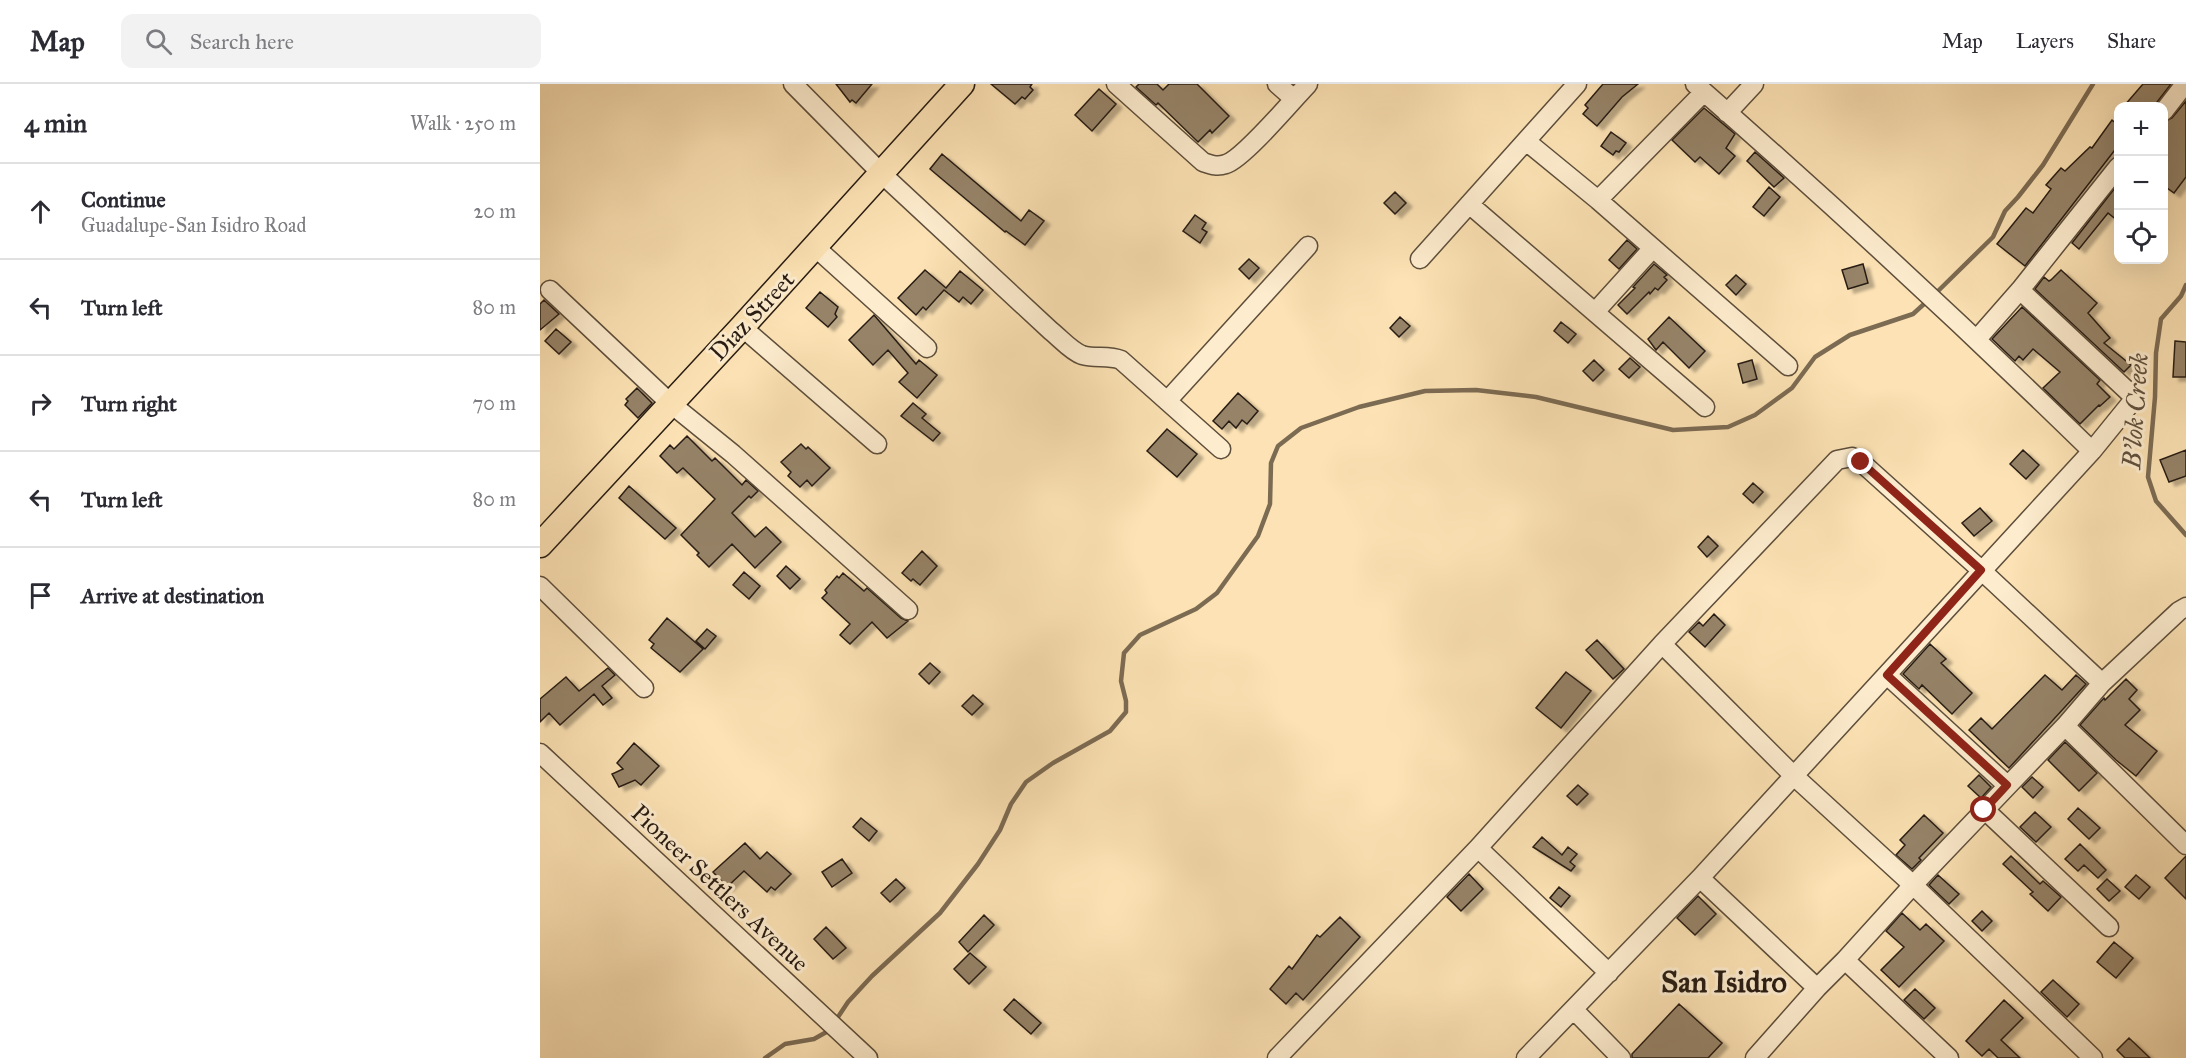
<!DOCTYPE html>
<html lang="en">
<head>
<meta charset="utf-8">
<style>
  body { margin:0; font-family:"IM FELL Great Primer",serif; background:#f2f2f3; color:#2b2b33 }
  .controls { position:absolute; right:18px; top:18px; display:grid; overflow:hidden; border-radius:12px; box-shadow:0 6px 24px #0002 }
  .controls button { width:54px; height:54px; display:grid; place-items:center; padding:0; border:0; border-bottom:2px solid #e1e1e2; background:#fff; color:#2b2b33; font:30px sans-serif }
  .stop { position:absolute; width:18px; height:18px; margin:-14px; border:4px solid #8f2418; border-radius:50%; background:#fff }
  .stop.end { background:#8f2418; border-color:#fff; box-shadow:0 2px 6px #0008 }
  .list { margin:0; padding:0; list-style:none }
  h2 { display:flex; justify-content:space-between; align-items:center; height:78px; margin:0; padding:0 24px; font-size:26px }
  h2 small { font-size:20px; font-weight:400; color:#7c7c81 }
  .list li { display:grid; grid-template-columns:39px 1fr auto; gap:18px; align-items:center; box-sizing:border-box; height:96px; padding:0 24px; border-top:2px solid #e1e1e2 }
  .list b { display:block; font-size:22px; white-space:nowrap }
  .list p { margin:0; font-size:20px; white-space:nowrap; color:#7c7c81 }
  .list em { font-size:20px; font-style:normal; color:#7c7c81 }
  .icon { flex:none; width:33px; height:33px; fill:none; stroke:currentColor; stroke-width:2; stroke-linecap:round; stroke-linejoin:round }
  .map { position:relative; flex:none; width:1646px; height:974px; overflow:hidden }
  header { display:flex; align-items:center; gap:36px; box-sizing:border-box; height:84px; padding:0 30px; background:#fff; border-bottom:2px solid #e1e1e2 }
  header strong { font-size:28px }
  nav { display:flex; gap:33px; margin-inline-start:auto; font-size:21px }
  .search { width:420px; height:54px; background:#f2f2f3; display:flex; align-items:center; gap:15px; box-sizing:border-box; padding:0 21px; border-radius:12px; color:#7c7c81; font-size:22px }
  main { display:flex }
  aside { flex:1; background:#fff }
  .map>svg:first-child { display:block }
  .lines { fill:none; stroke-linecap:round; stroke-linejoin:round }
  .stream { stroke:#7c6b53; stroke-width:4.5 }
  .building { fill:#968367; stroke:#281c13; stroke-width:1.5; filter:url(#shadow) }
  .minor-casing { stroke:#5d4e3b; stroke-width:21 }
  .major-casing { stroke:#281c13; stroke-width:27 }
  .minor { stroke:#fdecce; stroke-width:18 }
  .major { stroke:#fce2b4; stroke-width:24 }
  .route { stroke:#8f2418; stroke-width:8 }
  .labels { text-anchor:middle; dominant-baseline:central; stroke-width:6; stroke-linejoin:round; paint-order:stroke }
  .street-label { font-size:24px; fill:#281c13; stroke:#fdecce }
  .water-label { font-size:26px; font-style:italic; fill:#60503d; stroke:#fdecce }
  .district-label { font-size:30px; font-weight:bold; fill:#281c13; stroke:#fdecce }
</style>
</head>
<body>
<header>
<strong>Map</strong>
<div class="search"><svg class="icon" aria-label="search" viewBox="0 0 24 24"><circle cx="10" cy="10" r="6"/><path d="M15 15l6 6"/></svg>Search here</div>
<nav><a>Map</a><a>Layers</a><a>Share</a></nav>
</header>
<main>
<aside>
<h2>4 min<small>Walk · 250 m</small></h2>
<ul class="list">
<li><svg class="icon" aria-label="ahead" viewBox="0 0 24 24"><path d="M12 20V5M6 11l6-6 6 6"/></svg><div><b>Continue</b><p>Guadalupe-San Isidro Road</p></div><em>20 m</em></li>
<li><svg class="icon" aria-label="left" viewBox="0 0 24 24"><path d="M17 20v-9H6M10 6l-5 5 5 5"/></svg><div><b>Turn left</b></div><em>80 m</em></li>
<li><svg class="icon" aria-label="right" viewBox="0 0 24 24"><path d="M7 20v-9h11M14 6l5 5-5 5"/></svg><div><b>Turn right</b></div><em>70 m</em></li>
<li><svg class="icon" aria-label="left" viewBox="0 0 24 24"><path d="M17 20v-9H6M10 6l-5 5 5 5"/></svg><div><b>Turn left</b></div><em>80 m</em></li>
<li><svg class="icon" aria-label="arrive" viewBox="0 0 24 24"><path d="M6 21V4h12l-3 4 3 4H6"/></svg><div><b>Arrive at destination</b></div></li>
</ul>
</aside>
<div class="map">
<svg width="1646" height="974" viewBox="0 0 1646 974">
  <defs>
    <filter id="shadow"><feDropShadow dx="6" dy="4" stdDeviation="1.5" flood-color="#0004"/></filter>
  </defs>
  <rect width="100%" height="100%" fill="#fce2b4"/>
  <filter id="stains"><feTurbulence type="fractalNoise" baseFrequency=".00333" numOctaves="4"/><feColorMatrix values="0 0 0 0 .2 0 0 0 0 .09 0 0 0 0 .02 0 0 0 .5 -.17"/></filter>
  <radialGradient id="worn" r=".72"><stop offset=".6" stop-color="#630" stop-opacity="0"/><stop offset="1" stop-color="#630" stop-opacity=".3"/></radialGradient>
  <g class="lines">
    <path class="stream" d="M1646,201L1641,212L1621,235L1616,269L1615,313L1608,393L1616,417L1646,451
      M1395,210L1453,153L1465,127L1478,113L1503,81L1553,0
      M294,939L308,918L332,892L400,829L438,780L460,746L471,720L486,698L513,679L570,647L586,628V617L581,597L584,569L600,551L656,525L677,509L718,452L730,420L731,379L738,362L761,344L819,323L885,307L936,306L996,313L1133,346L1188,343L1215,331L1252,304L1275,273L1310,251L1373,230L1384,220
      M225,974L245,960L274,955L290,946"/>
  </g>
  <path class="building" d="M296,0H332L316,19L312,16L310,18Z
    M451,0H492L490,3L493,6L485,15L482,13L475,20Z
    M599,0H617L623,6L629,0H657L689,32L672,49L670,46L658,58L618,19L616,21L596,3Z
    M1063,0H1098L1082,13L1057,42L1043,30L1048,24L1045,21Z
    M1603,0H1631L1614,22H1584Z
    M559,5L576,20L552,47L535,31Z
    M1646,17V93L1634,109L1623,101V38L1632,34Z
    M1164,24L1195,50L1186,64L1195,72L1179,90L1160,73L1155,78L1132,56Z
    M1572,36L1578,41V62L1485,182L1457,160L1486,124L1493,129L1511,105L1506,101L1521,84L1525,87L1550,63L1552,64Z
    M1071,48L1086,59L1079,68L1076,67L1073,71L1061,62Z
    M1215,68L1244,94L1234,103L1207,77Z
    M402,70L481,137L489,126L504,137L485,161L466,147L465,148L390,85Z
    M1578,100V137L1568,129L1539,165L1532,159Z
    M1229,103L1240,113L1224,132L1213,123Z
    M855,108L866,119L855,130L844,119Z
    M655,131L666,139L662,145L667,148L660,159L643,147Z
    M1087,156L1097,165L1079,185L1069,176Z
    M709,175L719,184L709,195L699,185Z
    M1114,180L1127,191L1124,193L1127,196L1118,206L1115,204L1110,210L1109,208L1087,230L1078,221L1095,204L1093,203Z
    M1323,180L1328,199L1308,205L1302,186Z
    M385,186L406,204L420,187L443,206L431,220L423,213L419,218L404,206L386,226L383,223L376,231L358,214Z
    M1521,186L1557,219L1548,229L1570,254L1564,259L1591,281L1584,288L1495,205L1504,193L1509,197L1511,196Z
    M1196,191L1206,200L1196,211L1186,201Z
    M280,208L298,223L295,230L297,233L288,243L266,224Z
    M4,216L19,230L0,246V220Z
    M1482,223L1560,296L1557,300L1570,313L1560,322L1559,321L1540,340L1503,304L1520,288L1493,265L1483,276L1479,272L1475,277L1452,255Z
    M334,231L376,280L379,276L397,291L377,314L359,298L368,289L348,266L333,281L309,256Z
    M860,233L870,242L859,253L850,244Z
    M1129,233L1165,267L1149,284L1123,258L1116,266L1108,255Z
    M1021,238L1036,250L1028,259L1014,247Z
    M16,245L31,258L19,270L5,257Z
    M1635,257L1646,258V293H1633Z
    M1090,274L1100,283L1089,294L1079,285Z
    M1054,276L1064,286L1053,297L1043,287Z
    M1212,276L1217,295L1203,299L1198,280Z
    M97,304L112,319L98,334L85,321L88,317L86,315Z
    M698,309L718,327L707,340L702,336L696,344L689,337L682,345L673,337Z
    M373,319L386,330L382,334L400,349L393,357L361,332Z
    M627,345L657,370L637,393L607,367Z
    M147,352L172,377L175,374L202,401L206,396L218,407L211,414L209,412L192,429L215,453L226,443L241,458L215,484L192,460L169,483L157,471L159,469L141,451L175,415L143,384L137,389L120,372L130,361L134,365Z
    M261,360L266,365L268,363L290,384L272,402L267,396L260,403L248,392L251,388L241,378Z
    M1483,366L1499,381L1486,395L1470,380Z
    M1646,366V392L1629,398L1620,376Z
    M1213,399L1223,408L1213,419L1203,410Z
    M89,402L136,444L125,455L79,414Z
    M1440,424L1452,437L1434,452L1422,439Z
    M1168,452L1178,462L1167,473L1158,463Z
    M382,467L397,482L380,501L373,495L371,497L362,489Z
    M246,482L260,495L250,505L237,492Z
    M204,488L220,502L209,515L193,501Z
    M303,489L324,507L327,504L361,534L368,537L347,554L332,538L310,560L300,551L310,540L282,514L287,509L285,506L297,492L299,494Z
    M1174,530L1185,541L1165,563L1149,548L1159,538L1163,542Z
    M127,534L163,565L140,588L111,564L114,560L109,556Z
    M167,545L176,552L165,565L156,557Z
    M1057,556L1084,585L1073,595L1046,566Z
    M1390,560L1406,575L1401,579L1432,609L1412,630L1382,601L1379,605L1363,590Z
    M390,579L400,588L389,600L379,590Z
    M68,584L75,591L62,602L72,614L63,621L54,610L20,641L9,629L0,638V615L26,593L39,607Z
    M1026,588L1051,607L1021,644L996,624Z
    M1505,591L1522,606L1536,591L1546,600L1469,684L1429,646L1441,634L1452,645Z
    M1586,595L1597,606L1589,615L1600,626L1585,641L1617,667L1596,692L1576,676L1540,641L1564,614L1565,616Z
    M433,611L443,620L432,631L422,622Z
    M1525,658L1557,689L1539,707L1508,676Z
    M94,659L119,682L101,701L95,696L79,703L72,690L83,685L77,679Z
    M1439,691L1451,703L1441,714L1428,702Z
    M1492,693L1503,703L1493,714L1482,703Z
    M1038,701L1048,710L1037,721L1027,712Z
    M1538,724L1560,744L1549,755L1528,735Z
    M1495,728L1511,743L1496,758L1480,743Z
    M1384,731L1403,749L1379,774L1381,776L1372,785L1356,771L1365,761L1360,756Z
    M321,734L337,747L329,757L313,743Z
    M1002,753L1022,771L1028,763L1037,770L1030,778L1035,782L1031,787L993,763Z
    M205,759L220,775L227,768L251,790L235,806L231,803L227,808L204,787L187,803L173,788Z
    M1540,760L1566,786L1558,794L1544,781L1538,787L1525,775Z
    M1471,772L1500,800L1503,797L1521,813L1508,827L1490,810L1493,808L1463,780Z
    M1646,772V815L1625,794Z
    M302,775L312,789L292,803L282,788Z
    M929,790L943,805L921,827L907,813Z
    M1398,791L1419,810L1409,820L1389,801Z
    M1596,791L1610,803L1599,815L1585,803Z
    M356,795L365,804L350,818L341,809Z
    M1567,795L1580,807L1569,817L1557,805Z
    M1019,803L1030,812L1021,823L1010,814Z
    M1158,812L1176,830L1155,851L1137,834Z
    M1442,827L1452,837L1442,847L1432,837Z
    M1362,829L1380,846L1386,840L1404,857L1359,903L1341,886L1364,863L1346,847Z
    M444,831L454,841L428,868L419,858Z
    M800,833L820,853L763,916L756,909L746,920L730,905L749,882L752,885L777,851L780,853Z
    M286,843L306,864L293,875L274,855Z
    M1574,858L1593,874L1576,894L1557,878Z
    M430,869L446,883L429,900L414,885Z
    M1513,896L1539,920L1527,933L1501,908Z
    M1375,905L1395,924L1384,935L1364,916Z
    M474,915L501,939L491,950L464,926Z
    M1464,916L1483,934L1461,956L1480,974H1458L1449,965L1442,972L1426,957Z
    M1139,920L1182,959L1168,974H1092V970Z
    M1589,954L1610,974H1585L1577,966Z"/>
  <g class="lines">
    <g class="minor-casing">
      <path id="minor" d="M253,0L342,90L511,247C521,255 531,267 542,271C555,275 568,271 581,276L681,365
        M576,0L663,78C672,81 677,83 686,80C703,75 753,16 768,0
        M737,0L754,15
        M1155,0C1291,119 1423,241 1552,367
        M1624,27L1645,0
        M1187,29L1214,0
        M986,57L1058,116L1248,282
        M1058,116L1164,8
        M929,120L1165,323
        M275,163L387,264
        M880,175L1037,0
        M10,206L130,319L193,370L368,526
        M1055,228L1113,164
        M202,243L337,360
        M1437,255L1480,206L1578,83
        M627,317L768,162
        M0,502L104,604
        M1122,560L1254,692L1373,801L1553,974
        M1347,591L1467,701
        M1525,642L1646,761
        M0,669L328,974
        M1445,726L1569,843
        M938,764L1069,889
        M1160,794L1277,904
        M1305,876L1409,974
        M1034,926L1081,974
        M737,974L938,764L1122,560L1297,376L1312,373L1321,378L1441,486L1562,599
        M986,974L1160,794L1552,367L1595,314L1480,206
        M1215,974L1277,904L1305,876L1373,801L1525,642L1562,599L1639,527L1646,523"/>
    </g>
    <g class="major-casing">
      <path id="major" d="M0,461L202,243L422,0"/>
    </g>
    <use href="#minor" class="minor"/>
    <use href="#major" class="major"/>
  </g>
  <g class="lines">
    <path class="route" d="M1321,378L1441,486L1347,591L1467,701L1444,726"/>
  </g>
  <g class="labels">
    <g class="street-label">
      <text transform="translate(212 232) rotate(-47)">Diaz Street</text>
      <text transform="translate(180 804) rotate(43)">Pioneer Settlers Avenue</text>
    </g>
    <g class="water-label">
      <text transform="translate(1595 327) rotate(-86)">B'lok Creek</text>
    </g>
    <g class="district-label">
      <text x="1184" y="898">San Isidro</text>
    </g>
  </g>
  <rect width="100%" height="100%" filter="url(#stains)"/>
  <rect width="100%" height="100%" fill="url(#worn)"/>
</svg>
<div class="controls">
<button>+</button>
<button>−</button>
<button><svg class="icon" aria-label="locate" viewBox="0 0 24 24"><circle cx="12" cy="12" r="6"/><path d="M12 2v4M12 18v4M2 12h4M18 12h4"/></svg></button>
</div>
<div class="stop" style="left:1444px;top:726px"></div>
<div class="stop end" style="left:1321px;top:378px"></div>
</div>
</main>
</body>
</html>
